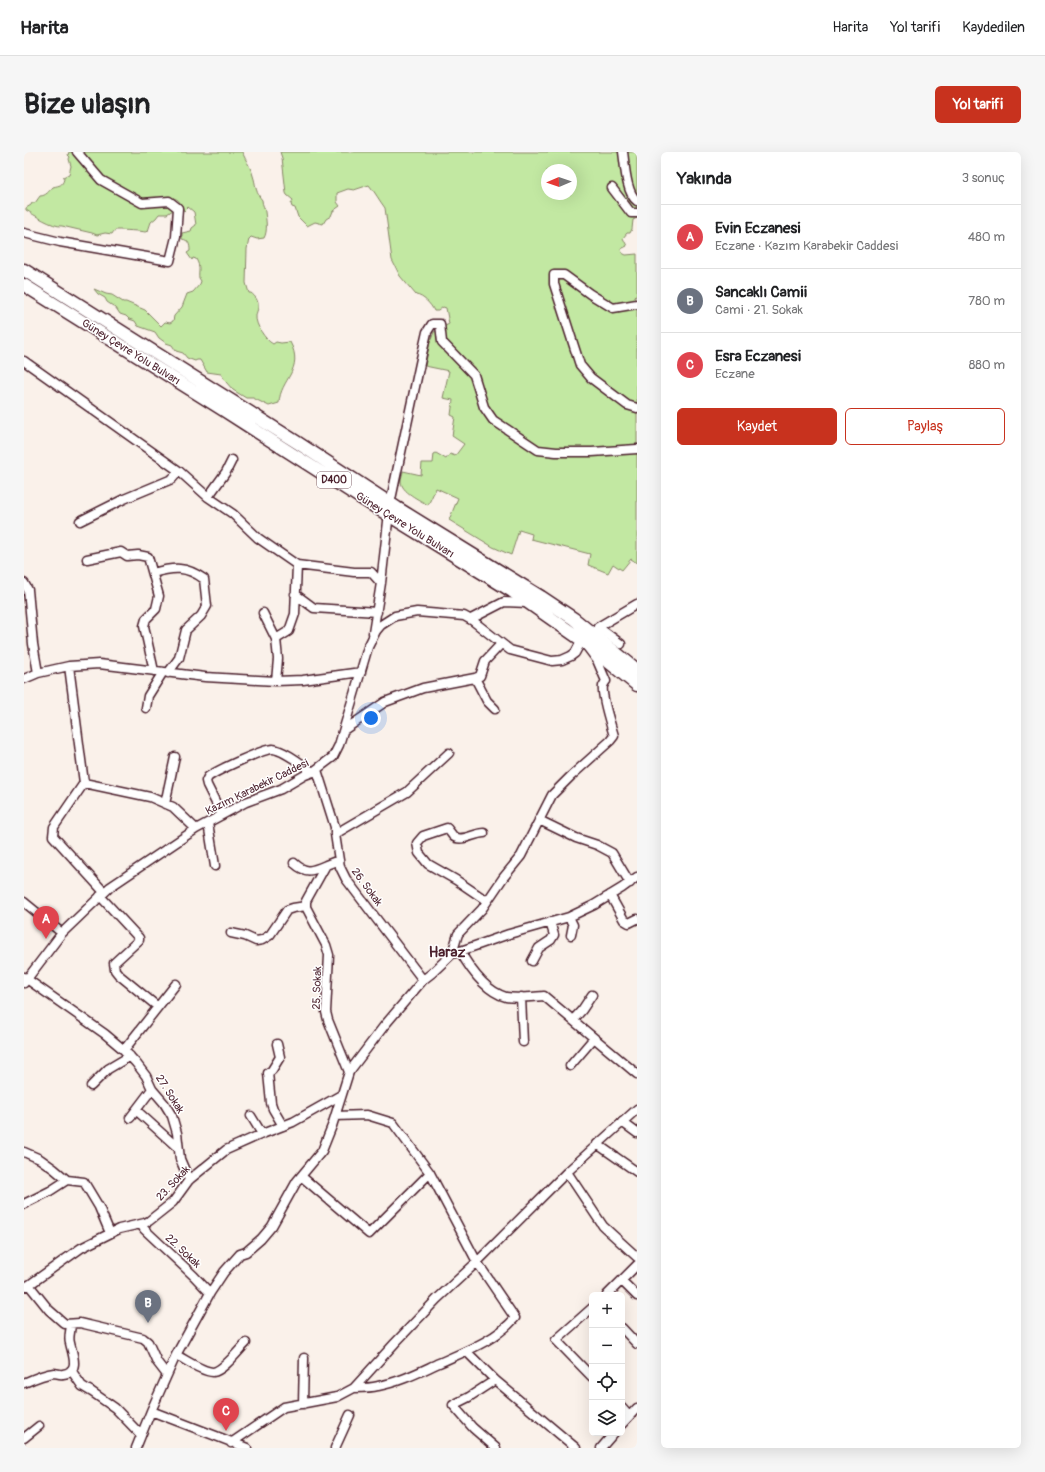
<!DOCTYPE html>
<html lang="tr">
<head>
<meta charset="utf-8">
<style>
  body { margin:0; font-family:Pangolin,sans-serif; background:#f6f6f6; color:#202124 }
  .controls { position:absolute; right:12px; bottom:12px; display:grid; overflow:hidden; border-radius:6px; box-shadow:0 4px 16px #0002 }
  .controls button { width:36px; height:36px; display:grid; place-items:center; padding:0; border:0; border-bottom:1px solid #e0e0e0; background:#fff; color:#202124; font:20px sans-serif }
  .compass { position:absolute; left:517px; top:12px; width:36px; height:36px; border-radius:50%; background:#fff; box-shadow:0 4px 16px #0002; rotate:268deg }
  .you { position:absolute; left:347px; top:566px; width:14px; height:14px; margin:-10px; border:3px solid #fff; border-radius:50%; background:#1a73e8; box-shadow:0 0 0 6px #1a73e833 }
  .badge { display:grid; place-items:center; width:26px; height:26px; border-radius:50%; background:#c8321e; color:#fff; font-size:13px; font-weight:700 }
  .pin { position:absolute; translate:-50% -33px; filter:drop-shadow(0 1px 2px #0008) }
  .pin::after { content:''; position:absolute; top:21px; width:14px; height:12px; background:inherit; clip-path:polygon(0 0,100% 0,50% 100%) }
  .list { margin:0; padding:0; list-style:none }
  h2 { display:flex; justify-content:space-between; align-items:center; height:52px; margin:0; padding:0 16px; font-size:17px }
  h2 small { font-size:13px; font-weight:400; color:#757577 }
  .list li { display:grid; grid-template-columns:26px 1fr auto; gap:12px; align-items:center; box-sizing:border-box; height:64px; padding:0 16px; border-top:1px solid #e0e0e0 }
  .list b { display:block; font-size:15px; white-space:nowrap }
  .list p { margin:0; font-size:13px; white-space:nowrap; color:#757577 }
  .list em { font-size:13px; font-style:normal; color:#757577 }
  .actions { display:flex; gap:8px; padding:12px 16px }
  .actions a { flex:1; padding:9px 0; border:1px solid #c8321e; border-radius:6px; text-align:center; font-size:14px; color:#c8321e }
  .actions .main { background:#c8321e; color:#fff }
  .icon { flex:none; width:22px; height:22px; fill:none; stroke:currentColor; stroke-width:2; stroke-linecap:round; stroke-linejoin:round }
  .map { position:relative; flex:none; width:613px; height:1296px; overflow:hidden; border-radius:6px }
  header { display:flex; align-items:center; gap:24px; box-sizing:border-box; height:56px; padding:0 20px; background:#fff; border-bottom:1px solid #e0e0e0 }
  header strong { font-size:19px }
  nav { display:flex; gap:22px; margin-inline-start:auto; font-size:14px }
  .intro { display:flex; align-items:center; justify-content:space-between; box-sizing:border-box; height:96px; padding:0 24px }
  h1 { margin:0; font-size:28px }
  .button { padding:10px 18px; border-radius:6px; background:#c8321e; color:#fff; font-size:14px; font-weight:700 }
  main { display:flex; gap:24px; padding:0 24px }
  aside { flex:1; background:#fff; border-radius:6px; box-shadow:0 4px 16px #0002 }
  .map>svg:first-child { display:block }
  .green { fill:#c2e8a2; stroke:#868466; fill-rule:evenodd }
  .lines { fill:none; stroke-linecap:round; stroke-linejoin:round }
  .minor-casing { stroke:#4a1f2b; stroke-width:11 }
  .highway-casing { stroke:#4a1f2b; stroke-width:15 }
  .minor { stroke:#fff; stroke-width:8 }
  .highway { stroke:#fff; stroke-width:12 }
  .labels { text-anchor:middle; dominant-baseline:central; stroke-width:3; stroke-linejoin:round; paint-order:stroke }
  .shield { fill:#fff; stroke:#80626b; stroke-width:1 }
  .shield-label { font-size:10px; font-weight:bold; fill:#4a1f2b }
  .street-label { font-size:11px; fill:#4a1f2b; stroke:#fff }
  .district-label { font-size:15px; font-weight:bold; fill:#4a1f2b; stroke:#fff }
</style>
</head>
<body>
<header>
<strong>Harita</strong>
<nav><a>Harita</a><a>Yol tarifi</a><a>Kaydedilen</a></nav>
</header>
<div class="intro"><h1>Bize ulaşın</h1><a class="button">Yol tarifi</a></div>
<main>
<div class="map">
<svg width="613" height="1296" viewBox="0 0 613 1296">
  <rect width="100%" height="100%" fill="#faf1ea"/>
  <filter id="ink" filterUnits="userSpaceOnUse"><feTurbulence type="fractalNoise" baseFrequency=".025" numOctaves="2"/><feDisplacementMap in="SourceGraphic" scale="8" xChannelSelector="R" yChannelSelector="G"/><feConvolveMatrix kernelMatrix="1 2 1 2 8 2 1 2 1" color-interpolation-filters="sRGB"/></filter>
  <g filter="url(#ink)">
    <path class="green" d="M45,0H218C222,9 228,17 230,27C232,35 232,41 238,48C238,53 241,56 241,60C242,68 244,79 240,86L233,87L227,85L225,87L223,97L222,131L225,141H227C231,144 235,149 234,155C234,158 232,161 232,164C231,172 241,188 249,192L252,190L257,191L266,190C281,218 256,227 255,251L245,254L229,246H222L209,238L202,230L197,222L183,220L176,208H173L171,209L163,206L159,201L152,199L148,193L142,191L135,186L131,180L114,174L111,169L105,167L102,164L96,162L92,156L83,150L81,146L74,142L70,137L82,142L88,143L99,150H102L121,158L137,174L141,170L146,171L149,169L150,164L158,155L163,142L169,140L176,132L177,129L175,126C174,118 177,116 172,107L169,106L168,108L163,101L166,99C166,93 165,88 158,87V81L167,79L168,76L172,73L170,60L164,55L160,59C154,47 156,47 143,45L137,54H143L149,58L143,62H135L132,66L127,70L124,79L121,80C118,79 97,78 94,78C90,78 90,79 88,82L81,81L73,83L68,81L38,74C29,75 10,63 2,58V56L7,53L8,51H11L16,44C22,44 25,39 29,35C36,33 38,34 40,27L39,25L45,22L47,14L45,7L46,5L44,3Z
      M256,0H613V66L609,68L608,77L606,81H603L599,86L603,94L597,97L598,101L602,103L613,102V142L610,147L613,150V411L607,407L598,418L589,412L584,421L564,413L566,402L507,387L508,382L495,378L487,403L469,395L425,368L434,346L412,336L404,353C396,348 377,340 377,329C377,325 379,322 379,319L397,323L398,311H409L410,302L412,301L422,307L426,302L431,304L440,292L428,284L431,265L427,263L429,248L419,246L425,219L401,214L406,190L410,180L425,172L422,156L419,155L414,159H410C407,152 399,144 392,143L376,124L368,108L361,56C355,48 351,40 345,33L330,38L324,37L313,41V50L316,54L309,59L307,64L302,67L299,72L291,70L283,74L274,65L271,56L268,55L267,52L269,48L263,43L262,41L258,6ZM523,18H547V42H523Z"/>
    <g class="lines">
      <g class="minor-casing">
        <path id="minor" d="M599,0C601,13 602,41 613,49
          M588,36L607,61H613
          M0,81L36,90L146,109L152,85L154,56L145,49L118,51L77,28L53,0
          M613,152L589,156L566,142L540,123H530V132L556,213L567,226L603,253L613,256
          M0,209L155,319L184,345L209,362L234,386L273,413L330,420H347L357,431
          M184,345L202,320L208,308
          M56,369L100,347L148,327L155,319
          M63,407L97,400L103,404L114,403L124,405L135,444L132,457L122,467L120,474L130,519
          M129,421C150,415 162,414 180,427L183,454L177,464L162,478L155,506L144,521
          M0,431L4,438L9,492L14,521
          M271,442L290,456L353,460
          M239,461L252,487L254,507L252,529
          M447,467L480,450L504,451
          M349,481L357,431L366,352L398,202L403,180L408,172H416L418,190L450,223L460,255L469,268L514,298L532,300H568L613,297
          M252,487L265,479L271,462L273,413
          M597,492L574,475L613,452
          M45,514L60,631L30,675L29,684L80,740
          M451,526L463,549L471,557
          M0,527L14,521L45,514L75,512L181,525L252,529L279,528L337,520
          M122,556L124,544L139,520
          M320,578L361,550L399,536L451,526L456,524L461,509L477,492
          M293,618L311,675V682L316,715L322,727L399,828
          M60,631L126,645L149,655L172,677
          M141,652L151,605
          M198,663L183,633L182,629L184,625C192,619 241,596 249,597C260,598 280,614 289,620
          M515,668L552,686L573,693L588,701L606,731
          M184,671L191,714
          M460,681C450,681 437,691 429,684C427,681 425,679 423,676L399,684L393,691L395,701L404,712L432,728L463,749
          M311,682L383,640L425,601
          M315,708L302,713L282,749V755L302,793L305,803L302,860L304,868L325,920
          M270,711C282,722 288,719 302,713
          M586,743L600,768L605,771L613,767
          M76,744L115,786V788L90,811L91,818L95,823L134,855
          M0,750L38,781
          M545,765L549,773L547,783
          M207,781L221,784L232,789L238,788L246,783L263,758L269,756L282,754
          M436,799C446,817 461,839 482,845C494,847 508,845 520,844L613,922
          M508,809L515,796L527,788L530,783L526,770
          M0,825L81,882L100,898L112,911L122,924L128,937L140,951L148,964L153,981L156,1007L165,1028
          M0,831L38,781L86,735L172,677L222,650L257,637L281,623L289,620L309,605L315,593L344,495L352,479L357,473L371,464L393,460L440,464L449,469L486,498L528,509L538,508L547,504L551,501L558,488L573,508L582,529C581,530 580,532 579,534C577,544 587,573 590,584L586,589L547,624L528,643L497,704L479,726L458,757L434,782L428,802
          M497,845L499,890
          M549,868L558,858L568,843
          M253,892L256,905L248,918L244,921L247,951L249,957L259,974
          M100,898L152,832
          M546,914L570,886
          M67,934L84,917L106,904
          M112,958L154,996
          M227,964L238,982
          M311,964L343,963L369,971L406,1021L453,1110L491,1166C472,1188 442,1199 415,1211C395,1220 376,1230 354,1234C347,1236 338,1236 330,1236
          M106,966L128,937
          M598,970L613,981
          M573,992L613,1020
          M0,1000L16,1007L30,1017L43,1028L60,1030L75,1055L86,1081
          M543,1020L579,1074L613,1105
          M277,1024L345,1082L406,1021
          M0,1052L26,1039L43,1028
          M117,1072L120,1077L170,1124L186,1141
          M598,1129L613,1144
          M5,1133L25,1158L41,1172L56,1171L119,1186L124,1190L133,1210L143,1223
          M0,1135L5,1133L57,1096L95,1077L121,1071L125,1069L149,1050L165,1028L202,998L238,982L269,970L317,943
          M583,1143L613,1113
          M568,1156L532,1188L568,1225
          M598,1176L613,1192
          M442,1199L471,1228L552,1296
          M152,1203C162,1208 179,1220 189,1220C199,1219 215,1198 222,1191
          M47,1218L58,1234L68,1240L91,1256L117,1283
          M471,1228L445,1245L429,1253L449,1276L472,1296
          M0,1231C9,1227 20,1222 30,1221C33,1221 36,1223 39,1222C57,1220 48,1201 46,1191C44,1185 47,1178 47,1172
          M279,1252L280,1206
          M598,1256L605,1264
          M127,1259L223,1296
          M598,1272L613,1256
          M0,1286L15,1274
          M207,1291L260,1255L313,1245L330,1236L371,1191L413,1147L453,1110L543,1020L613,957
          M112,1296L127,1259L152,1203L186,1141L200,1120L216,1102L222,1100L237,1087L248,1074L273,1029L298,999L308,974L325,920L360,874L399,828L408,821L428,802L485,782L545,765L570,753L598,736L613,725
          M311,1296L326,1263
          M577,1296L590,1281"/>
      </g>
      <g class="highway-casing">
        <path id="highway" d="M0,118L274,291L373,356L517,445L550,467L613,518
          M0,133L198,257L337,346L488,439L558,488L613,533"/>
      </g>
      <use href="#minor" class="minor"/>
      <use href="#highway" class="highway"/>
    </g>
  </g>
  <g class="labels">
    <rect class="shield" x="293" y="320" width="34" height="16" rx="3"/>
    <g class="shield-label">
      <text x="310" y="328">D400</text>
    </g>
    <g class="street-label">
      <text transform="translate(107 200) rotate(32)">Güney Çevre Yolu Bulvarı</text>
      <text transform="translate(381 373) rotate(32)">Güney Çevre Yolu Bulvarı</text>
      <text transform="translate(233 635) rotate(-26)">Kazım Karabekir Caddesi</text>
      <text transform="translate(343 735) rotate(54)">26. Sokak</text>
      <text transform="translate(293 836) rotate(-88)">25. Sokak</text>
      <text transform="translate(146 942) rotate(58)">27. Sokak</text>
      <text transform="translate(149 1031) rotate(-47)">23. Sokak</text>
      <text transform="translate(159 1099) rotate(43)">22. Sokak</text>
    </g>
    <g class="district-label">
      <text x="423" y="800">Haraz</text>
    </g>
  </g>
</svg>
<div class="controls">
<button>+</button>
<button>−</button>
<button><svg class="icon" aria-label="locate" viewBox="0 0 24 24"><circle cx="12" cy="12" r="6"/><path d="M12 2v4M12 18v4M2 12h4M18 12h4"/></svg></button>
<button><svg class="icon" aria-label="layers" viewBox="0 0 24 24"><path d="M12 4l9 5-9 5-9-5zM3 14l9 5 9-5"/></svg></button>
</div>
<svg class="compass" viewBox="-18 -18 36 36"><path d="M0-13l5 13h-10z" fill="#e53935"/><path d="M0 13l5-13h-10z" fill="#757577"/></svg>
<div class="you"></div>
<div class="pin badge" style="left:22px;top:787px;background:#e0444e">A</div>
<div class="pin badge" style="left:124px;top:1171px;background:#6b7280">B</div>
<div class="pin badge" style="left:202px;top:1279px;background:#e0444e">C</div>
</div>
<aside>
<h2>Yakında<small>3 sonuç</small></h2>
<ul class="list">
<li><span class="badge" style="background:#e0444e">A</span><div><b>Evin Eczanesi</b><p>Eczane · Kazım Karabekir Caddesi</p></div><em>480 m</em></li>
<li><span class="badge" style="background:#6b7280">B</span><div><b>Sancaklı Camii</b><p>Cami · 21. Sokak</p></div><em>780 m</em></li>
<li><span class="badge" style="background:#e0444e">C</span><div><b>Esra Eczanesi</b><p>Eczane</p></div><em>880 m</em></li>
</ul>
<div class="actions"><a class="main">Kaydet</a><a>Paylaş</a></div>
</aside>
</main>
</body>
</html>
